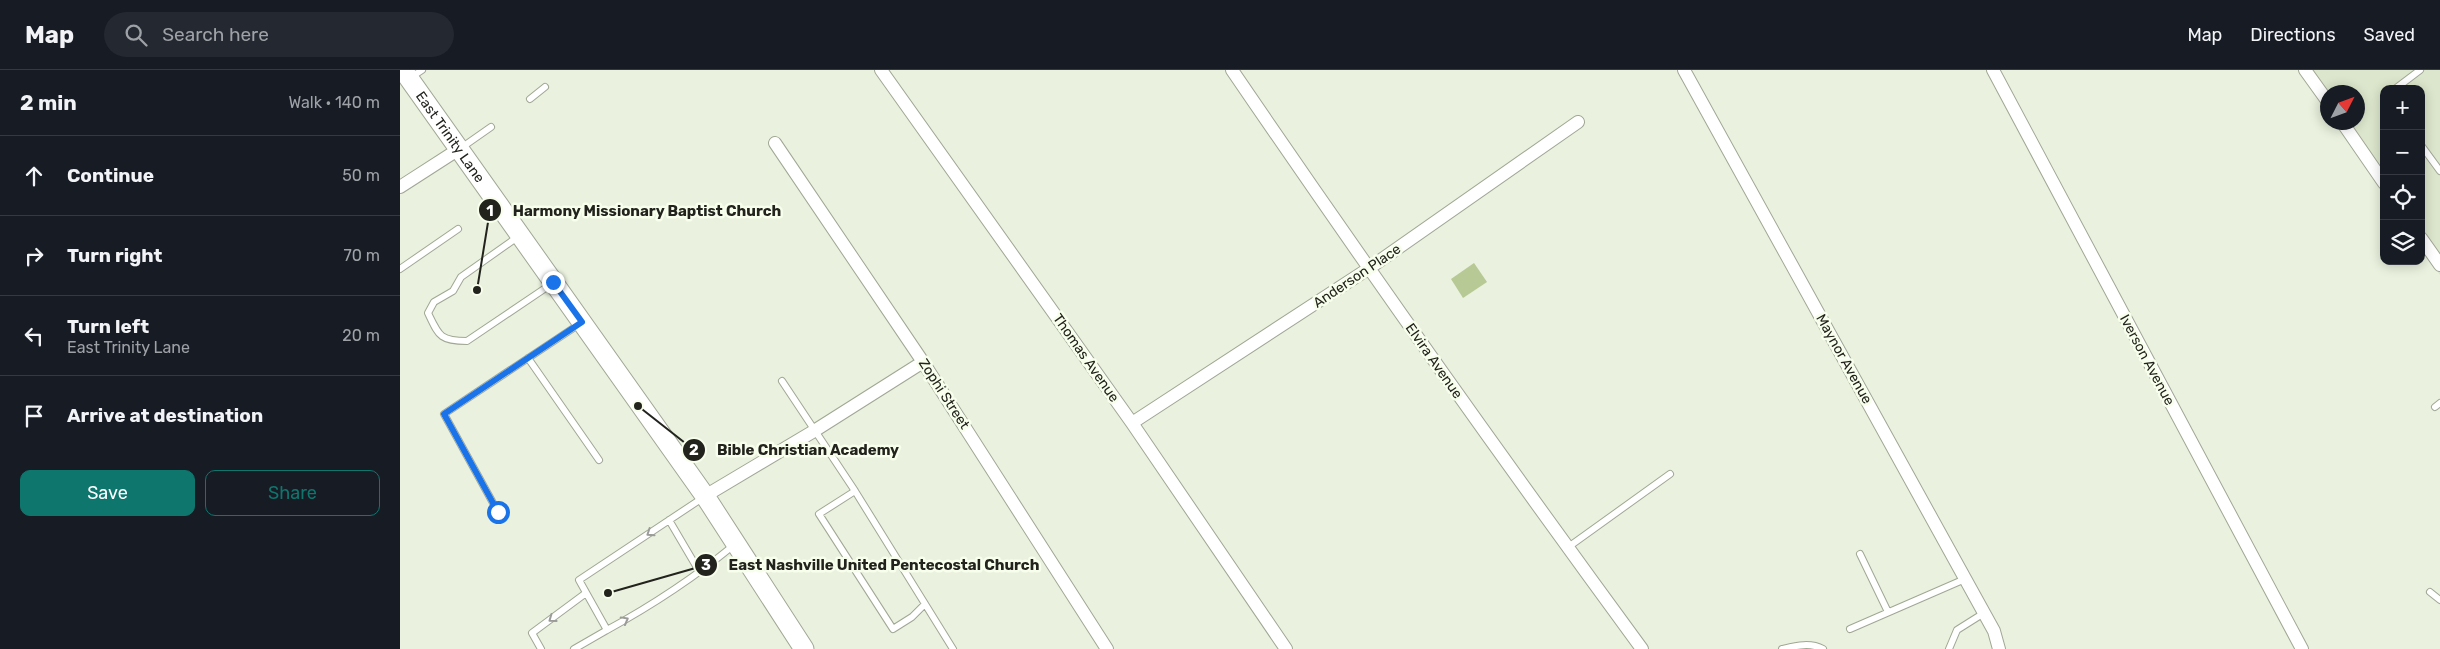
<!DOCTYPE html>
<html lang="en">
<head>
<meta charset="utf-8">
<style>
  body { margin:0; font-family:Rubik,sans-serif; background:#242831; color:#f1f3f6 }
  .controls { position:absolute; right:15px; top:15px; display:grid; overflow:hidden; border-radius:10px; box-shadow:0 2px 12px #0003 }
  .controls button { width:45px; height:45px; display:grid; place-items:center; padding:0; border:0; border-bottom:1px solid #363941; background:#171b24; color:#f1f3f6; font:25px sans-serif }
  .compass { position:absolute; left:1920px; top:15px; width:45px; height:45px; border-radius:50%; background:#171b24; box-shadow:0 2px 12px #0003; rotate:48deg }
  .stop { position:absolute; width:15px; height:15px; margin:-11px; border:4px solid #1a73e8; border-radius:50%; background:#fff }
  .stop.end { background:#1a73e8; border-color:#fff; box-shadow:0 1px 5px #0008 }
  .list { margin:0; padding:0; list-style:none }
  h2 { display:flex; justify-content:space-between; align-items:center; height:65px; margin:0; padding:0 20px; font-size:21px }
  h2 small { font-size:16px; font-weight:400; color:#9ea1a6 }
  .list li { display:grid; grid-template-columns:32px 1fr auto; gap:15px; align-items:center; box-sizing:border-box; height:80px; padding:0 20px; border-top:1px solid #363941 }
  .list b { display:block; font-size:19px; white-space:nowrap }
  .list p { margin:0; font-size:16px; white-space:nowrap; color:#9ea1a6 }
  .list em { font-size:16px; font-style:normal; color:#9ea1a6 }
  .actions { display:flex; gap:10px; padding:15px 20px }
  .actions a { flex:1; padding:11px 0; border:1px solid #0f766e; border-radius:10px; text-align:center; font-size:18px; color:#0f766e }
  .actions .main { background:#0f766e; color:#fff }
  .icon { flex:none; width:28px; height:28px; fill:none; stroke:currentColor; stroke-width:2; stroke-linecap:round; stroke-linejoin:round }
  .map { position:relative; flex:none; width:2040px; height:579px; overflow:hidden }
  header { display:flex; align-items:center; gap:30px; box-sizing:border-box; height:70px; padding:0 25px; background:#171b24; border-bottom:1px solid #363941 }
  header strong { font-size:24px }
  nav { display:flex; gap:28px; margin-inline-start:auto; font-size:18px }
  .search { width:350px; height:45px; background:#242831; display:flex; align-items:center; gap:12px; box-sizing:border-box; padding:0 18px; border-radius:28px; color:#9ea1a6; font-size:19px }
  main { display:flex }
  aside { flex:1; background:#171b24 }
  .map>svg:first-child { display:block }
  .built { fill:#dce6cc }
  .green { fill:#b7c994 }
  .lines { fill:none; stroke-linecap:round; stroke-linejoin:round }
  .lane-casing { stroke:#a0a795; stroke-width:8 }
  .street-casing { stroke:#a0a795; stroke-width:14 }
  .secondary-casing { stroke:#a0a795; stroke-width:21 }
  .lane { stroke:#fff; stroke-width:6 }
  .street { stroke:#fff; stroke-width:12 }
  .secondary { stroke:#fff; stroke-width:19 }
  .oneway { stroke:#9b9c99 }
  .route { stroke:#1a73e8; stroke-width:6 }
  .labels { text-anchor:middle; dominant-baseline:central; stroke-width:5; stroke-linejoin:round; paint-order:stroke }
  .street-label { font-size:14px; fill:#21231c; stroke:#f7feeb }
  .leader { fill:none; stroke:#21231c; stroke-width:2 }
  .callout-dot { fill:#21231c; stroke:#f7feeb; stroke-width:2 }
  .mark-label { font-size:15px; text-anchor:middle; font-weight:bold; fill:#fff }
  .callout-label { font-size:15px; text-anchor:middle; font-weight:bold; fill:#21231c; stroke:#f7feeb; stroke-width:5; stroke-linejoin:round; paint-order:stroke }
</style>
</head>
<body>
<header>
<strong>Map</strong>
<div class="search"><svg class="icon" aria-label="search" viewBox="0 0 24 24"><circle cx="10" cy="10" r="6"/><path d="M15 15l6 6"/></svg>Search here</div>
<nav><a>Map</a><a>Directions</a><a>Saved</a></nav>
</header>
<main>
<aside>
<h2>2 min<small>Walk · 140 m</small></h2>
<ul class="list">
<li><svg class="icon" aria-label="ahead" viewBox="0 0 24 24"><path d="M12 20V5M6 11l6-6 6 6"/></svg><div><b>Continue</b></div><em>50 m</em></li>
<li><svg class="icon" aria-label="right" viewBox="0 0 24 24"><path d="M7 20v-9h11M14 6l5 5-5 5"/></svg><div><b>Turn right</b></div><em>70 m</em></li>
<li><svg class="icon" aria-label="left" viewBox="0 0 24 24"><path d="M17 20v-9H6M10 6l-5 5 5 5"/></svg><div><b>Turn left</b><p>East Trinity Lane</p></div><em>20 m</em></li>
<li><svg class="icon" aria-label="arrive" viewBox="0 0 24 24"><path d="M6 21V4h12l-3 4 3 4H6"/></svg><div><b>Arrive at destination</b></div></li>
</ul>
<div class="actions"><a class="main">Save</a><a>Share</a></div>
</aside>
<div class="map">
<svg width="2040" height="579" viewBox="0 0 2040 579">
  <rect width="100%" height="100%" fill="#eaf1de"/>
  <path class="built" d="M1900,0H2040V205L2021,177V19H1984V122L1936,53L1958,52V22H1928L1927,40Z"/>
  <path class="green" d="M1074,193L1087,212L1063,228L1051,209Z"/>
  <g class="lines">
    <g class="lane-casing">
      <path id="lane" d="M10,8L22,0
        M1995,19L2020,0
        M130,29L145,17
        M2021,75L2040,101
        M61,78L91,57
        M119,166L61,207L53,221L34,232L28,243C39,266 40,271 67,271L153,213
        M0,199L58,159
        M128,288L199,390
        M382,311L455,421L553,579
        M2035,337L2040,333
        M455,421L419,444L493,559L512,547L525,534
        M304,427L179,510L207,560C251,536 295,507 334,475
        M98,442L44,344L181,253
        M269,450L299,501
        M1167,478L1270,404
        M1460,484L1488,542
        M2030,522L2040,530
        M1450,559L1565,509
        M141,579L132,563L186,523
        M174,579L207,560
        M1382,579C1395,576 1410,572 1423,579
        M1549,579L1557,560L1584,543"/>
    </g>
    <g class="street-casing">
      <path id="street" d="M481,0L732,353L886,579
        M832,0C965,195 1102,388 1242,579
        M1284,0L1594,561L1599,579
        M1593,0L1902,579
        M1905,0L1928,32
        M1942,52L1984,113
        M375,73L523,292L707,579
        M0,117L59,79
        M2021,168L2040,195
        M732,353L968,199L1178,52
        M305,426L414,361L523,292"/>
    </g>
    <g class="secondary-casing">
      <g id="secondary">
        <path id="s1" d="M3,0L305,426L404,579"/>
      </g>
    </g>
    <use href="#lane" class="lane"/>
    <use href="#street" class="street"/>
    <use href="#secondary" class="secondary"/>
  </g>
  <defs><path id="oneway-chevron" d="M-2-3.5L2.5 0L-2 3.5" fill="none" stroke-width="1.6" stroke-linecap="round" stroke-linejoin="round" transform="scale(1.25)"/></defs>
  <g class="oneway">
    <use href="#oneway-chevron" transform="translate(250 463) rotate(146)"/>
    <use href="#oneway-chevron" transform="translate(152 549) rotate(144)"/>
    <use href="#oneway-chevron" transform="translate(225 550) rotate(-29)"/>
  </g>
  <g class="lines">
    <path class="route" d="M98,442L44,344L182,252L153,212"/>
  </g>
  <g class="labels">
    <g class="street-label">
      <text stroke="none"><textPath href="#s1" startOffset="82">East Trinity Lane</textPath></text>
      <text transform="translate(957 206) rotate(-34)">Anderson Place</text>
      <text transform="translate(686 288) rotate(55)">Thomas Avenue</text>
      <text transform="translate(1444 289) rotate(61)">Maynor Avenue</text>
      <text transform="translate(1747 290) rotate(62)">Iverson Avenue</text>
      <text transform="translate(1034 291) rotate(55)">Elvira Avenue</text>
      <text transform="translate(544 324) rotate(57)">Zophi Street</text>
    </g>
  </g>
  <path class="leader" d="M77 220L90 140M238 336L294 380M208 523L306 495"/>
  <g class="callout-dot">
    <circle cx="77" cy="220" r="5"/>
    <circle cx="238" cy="336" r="5"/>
    <circle cx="208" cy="523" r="5"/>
    <circle cx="90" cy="140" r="12"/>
    <circle cx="294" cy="380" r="12"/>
    <circle cx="306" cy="495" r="12"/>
  </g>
  <g class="mark-label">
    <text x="90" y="146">1</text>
    <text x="294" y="385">2</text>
    <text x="306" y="500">3</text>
  </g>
  <g class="callout-label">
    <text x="247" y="146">Harmony Missionary Baptist Church</text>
    <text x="408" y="385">Bible Christian Academy</text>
    <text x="484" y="500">East Nashville United Pentecostal Church</text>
  </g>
</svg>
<div class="controls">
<button>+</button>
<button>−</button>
<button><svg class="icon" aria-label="locate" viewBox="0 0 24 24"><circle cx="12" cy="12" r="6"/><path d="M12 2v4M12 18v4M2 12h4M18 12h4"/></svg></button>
<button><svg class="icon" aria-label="layers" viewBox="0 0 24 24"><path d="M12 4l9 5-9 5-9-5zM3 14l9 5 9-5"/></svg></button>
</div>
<svg class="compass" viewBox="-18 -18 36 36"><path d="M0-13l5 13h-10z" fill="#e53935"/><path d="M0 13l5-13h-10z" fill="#9ea1a6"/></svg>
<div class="stop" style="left:98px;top:442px"></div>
<div class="stop end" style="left:153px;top:212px"></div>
</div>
</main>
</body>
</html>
